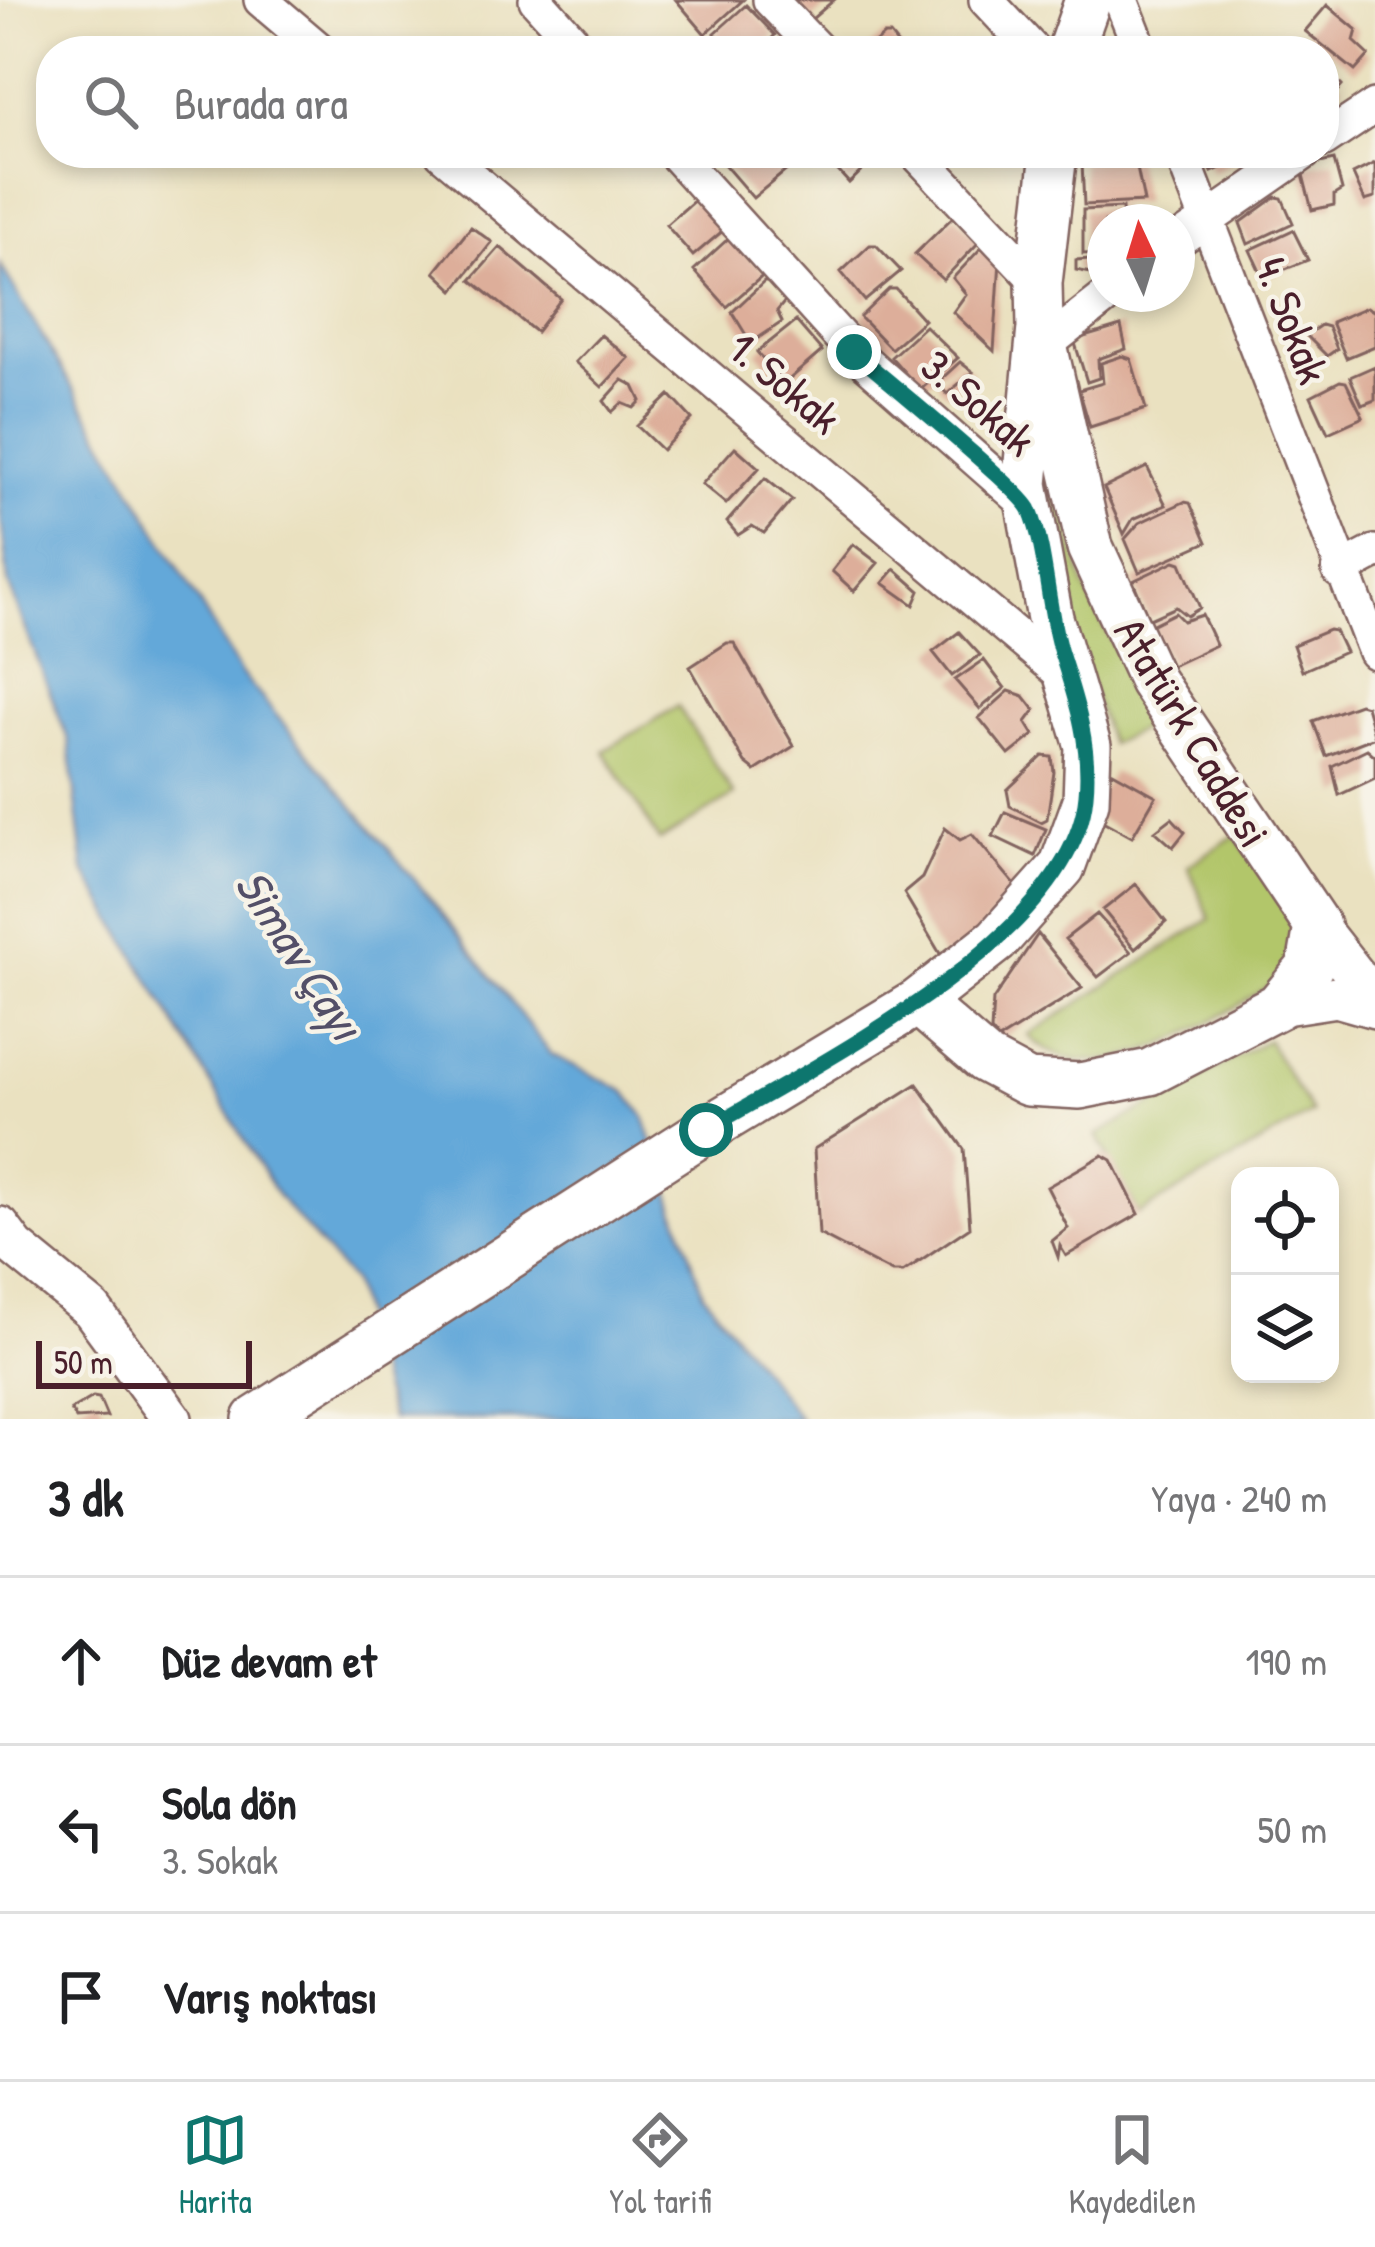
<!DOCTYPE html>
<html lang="tr">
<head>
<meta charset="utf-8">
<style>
  body { margin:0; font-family:"Patrick Hand",sans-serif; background:#f6f6f6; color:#202124 }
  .controls { position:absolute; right:36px; bottom:36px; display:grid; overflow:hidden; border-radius:24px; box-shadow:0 6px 18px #0003 }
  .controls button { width:108px; height:108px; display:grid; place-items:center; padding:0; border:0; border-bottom:3px solid #e0e0e0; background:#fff; color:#202124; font:60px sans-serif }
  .compass { position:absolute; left:1087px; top:204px; width:108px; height:108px; border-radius:50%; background:#fff; box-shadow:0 6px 18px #0003; rotate:356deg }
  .scale { position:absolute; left:36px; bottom:30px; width:216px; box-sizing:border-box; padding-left:12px; border:6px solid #4a1f2b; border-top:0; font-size:33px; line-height:42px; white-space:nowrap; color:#4a1f2b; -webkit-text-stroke:9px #f7f3e8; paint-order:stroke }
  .stop { position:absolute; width:36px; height:36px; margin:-27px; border:9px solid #0f766e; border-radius:50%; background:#fff }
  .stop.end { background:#0f766e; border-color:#fff; box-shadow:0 3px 12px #0008 }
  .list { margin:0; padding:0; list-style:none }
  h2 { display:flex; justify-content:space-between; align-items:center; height:156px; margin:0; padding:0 48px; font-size:51px }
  h2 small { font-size:39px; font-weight:400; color:#757577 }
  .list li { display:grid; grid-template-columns:78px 1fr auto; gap:36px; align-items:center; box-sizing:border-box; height:168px; padding:0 48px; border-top:3px solid #e0e0e0 }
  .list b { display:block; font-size:45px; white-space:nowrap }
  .list p { margin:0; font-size:39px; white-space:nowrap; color:#757577 }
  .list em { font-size:39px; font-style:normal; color:#757577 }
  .icon { flex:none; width:66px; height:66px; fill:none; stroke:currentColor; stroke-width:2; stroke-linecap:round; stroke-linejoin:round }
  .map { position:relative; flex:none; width:1375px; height:1419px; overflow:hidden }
  .search { position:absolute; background:#fff; box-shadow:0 6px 18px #0003; left:36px; right:36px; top:36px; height:132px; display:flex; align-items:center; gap:30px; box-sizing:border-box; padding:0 42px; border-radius:48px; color:#757577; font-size:45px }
  .sheet { height:660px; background:#fff }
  nav { display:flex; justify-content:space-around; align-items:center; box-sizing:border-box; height:168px; border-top:3px solid #e0e0e0; background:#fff; font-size:33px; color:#757577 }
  nav a { display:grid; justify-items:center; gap:6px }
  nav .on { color:#0f766e }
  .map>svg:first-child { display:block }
  .green { fill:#b2c66a; stroke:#7e724a; stroke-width:3 }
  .water { fill:#64a8d9; stroke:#576482; stroke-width:3 }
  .building { fill:#ddae9a }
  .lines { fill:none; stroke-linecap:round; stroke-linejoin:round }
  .minor-casing { stroke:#82635f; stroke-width:38 }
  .tertiary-casing { stroke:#82635f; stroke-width:44 }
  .secondary-casing { stroke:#82635f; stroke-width:50 }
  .minor { stroke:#fff; stroke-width:33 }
  .tertiary { stroke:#fff; stroke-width:39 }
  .secondary { stroke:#fff; stroke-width:45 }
  .route { stroke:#0f766e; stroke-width:15 }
  .labels { text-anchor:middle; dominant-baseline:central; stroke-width:9; stroke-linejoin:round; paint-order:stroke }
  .street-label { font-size:45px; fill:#4a1f2b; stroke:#f7f3e8 }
  .water-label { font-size:48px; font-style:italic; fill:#534f68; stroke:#f7f3e8 }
</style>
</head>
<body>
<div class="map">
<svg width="1375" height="1419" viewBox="0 0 1375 1419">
  <rect width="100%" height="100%" fill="#f7f3e8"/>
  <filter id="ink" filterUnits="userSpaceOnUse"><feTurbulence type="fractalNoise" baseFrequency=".00833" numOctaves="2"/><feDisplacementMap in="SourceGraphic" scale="24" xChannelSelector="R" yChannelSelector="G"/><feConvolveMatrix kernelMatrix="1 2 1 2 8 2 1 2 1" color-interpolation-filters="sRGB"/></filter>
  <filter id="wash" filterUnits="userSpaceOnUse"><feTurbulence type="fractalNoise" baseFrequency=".004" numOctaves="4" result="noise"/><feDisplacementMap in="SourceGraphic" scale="48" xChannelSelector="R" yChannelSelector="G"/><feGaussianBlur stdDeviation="2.7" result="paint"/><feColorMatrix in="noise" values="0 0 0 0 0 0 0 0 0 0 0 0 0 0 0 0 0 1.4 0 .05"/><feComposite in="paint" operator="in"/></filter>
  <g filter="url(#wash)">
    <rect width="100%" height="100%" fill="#eae1c0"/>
    <path class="green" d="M1053,470L1085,588L1153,724L1110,744L1065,612L1035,474Z
      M678,706L734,795L660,841L604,751Z
      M1235,835L1298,925L1293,970C1230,1011 1095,1107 1028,1035L1210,919L1188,866Z
      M1267,1040L1312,1113L1139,1214L1097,1135Z"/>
    <path class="water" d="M0,264L240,672L429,897L551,1054L626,1092L644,1116L703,1293L800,1419H391L352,1282L277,1195L84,870L69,742L8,583L0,507Z"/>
    <g id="blocks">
      <path class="building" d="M676,0H743L705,34Z
        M793,0H834L812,19Z
        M746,5L775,35L759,51H731L715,33Z
        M1327,5L1357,30L1354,41L1369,55L1355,71L1305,31Z
        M884,35H890L903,51H865Z
        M1324,67L1342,86L1324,106Z
        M733,153H774L788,169L753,198L722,162Z
        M822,153H871L875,158L849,183Z
        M1203,153H1253L1212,172Z
        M1135,158L1144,202L1084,205L1082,163Z
        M1334,160L1342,190L1334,195V205L1312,210L1301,167Z
        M1375,163V198L1365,201L1353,174Z
        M1276,197L1282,198L1293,223L1248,244L1240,223Z
        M697,198L725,229L693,256L666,225Z
        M1122,208L1123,222H1105V253L1083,254V210Z
        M955,215L979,242L943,280L915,254Z
        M471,227L492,242L454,290L435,272Z
        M1293,230L1308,260L1263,278L1250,250Z
        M729,238L766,273L727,307L694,270Z
        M870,245H876L901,271L865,301L841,272Z
        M500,247L561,299L536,332L471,280Z
        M982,247L1000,260L994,351L953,312L966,294L953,278Z
        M1105,258V276L1076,270V260Z
        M764,282H770L786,300L777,311L782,322L751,343L732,312Z
        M889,289H896L924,320L891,349L860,317Z
        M1367,307L1375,312V346L1346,358L1331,322Z
        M796,321L822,351L784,384L757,352Z
        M1321,325L1328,327L1337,349L1327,356L1306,335Z
        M925,326L958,358L920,390L891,357Z
        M1121,326L1126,349L1098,359L1099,378L1087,382L1074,340Z
        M601,335L629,358L602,387L575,362Z
        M1122,356L1131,359L1146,409L1090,427L1079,390L1103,383L1101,363Z
        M960,362L973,372L947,394L937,383Z
        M1375,366V400L1362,405L1350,377Z
        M623,380L634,386L641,401L634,408L622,403L612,412L604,401Z
        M1340,381L1346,382L1363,417L1328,433L1311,396Z
        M670,395L692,419L662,450L637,426Z
        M735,447L759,468L726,504L702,484Z
        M1147,467L1166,505L1133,519L1124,534L1104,488Z
        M765,478L792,500L764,533L752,526L738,535L727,522Z
        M1184,502L1190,503L1207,542L1139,572L1125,539L1139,523Z
        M853,544L878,563L854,591L832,571Z
        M1175,561L1181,563L1200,608L1187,616L1176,607L1149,619L1133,581Z
        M895,569L920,591L914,605L883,583Z
        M1175,613L1183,621L1202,615L1216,645L1171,666L1151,625Z
        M1329,630L1335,631L1345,652L1302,671L1293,645Z
        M959,632L980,655L952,676L933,652Z
        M727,643H734L794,746L755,771L745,763L690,667Z
        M984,660L1005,688L980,709L955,680Z
        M1009,691L1024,696L1035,710L1026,722L1034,735L1009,755L979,718Z
        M1359,704L1366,706L1375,737L1326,756L1313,721Z
        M1367,749L1375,756V778L1339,795L1332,766Z
        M1043,756L1052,757L1054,772L1047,819L1041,822L1010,806L1007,790Z
        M1113,772L1156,796L1132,837L1088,813Z
        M1005,812L1046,829L1035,856L993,836Z
        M1172,818L1185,832L1173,847L1155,831Z
        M945,828L960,840L972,834L1016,886L972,942L942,957L904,893L922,878Z
        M1136,884L1166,922L1135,949L1103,910Z
        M1097,914L1131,952L1098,977L1065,939Z
        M1038,934L1082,988L998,1040L991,1031L993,1000Z
        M917,1084L964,1149L970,1227L903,1272H892L819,1234L814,1149Z
        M1103,1155L1112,1160L1139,1214L1066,1256L1060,1246L1058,1257L1052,1241L1068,1228L1047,1187Z
        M93,1397L99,1398L107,1417L76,1419L71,1410Z"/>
    </g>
  </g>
  <g filter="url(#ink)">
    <use href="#blocks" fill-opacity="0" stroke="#82635f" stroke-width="3"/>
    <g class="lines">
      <g class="minor-casing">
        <path id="minor" d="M261,0L321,51
          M536,0L582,51
          M770,0L819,51
          M986,0L1034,51
          M1121,0L1141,51
          M1324,140L1375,106
          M442,153L1068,679
          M674,153L854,352L1030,507
          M916,153L1039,283
          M1181,153L1375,652
          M1177,241L1304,153
          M1044,346L1110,294
          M1339,571L1375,552"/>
      </g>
      <g class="tertiary-casing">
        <path id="tertiary" d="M1317,926L1375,1000
          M1278,1006L1336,997L1375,1008
          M0,1227L15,1247L92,1310L172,1419"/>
      </g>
      <g class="secondary-casing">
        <path id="secondary" d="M1070,51L1088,0
          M918,1002L985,1060L1028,1083L1080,1086L1150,1072L1278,1006L1310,967L1317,926L1152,681L1090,547L1040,328L1039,283L1054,153
          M256,1419L706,1130L918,1002L997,940L1062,867L1086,801L1088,746L1050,618L1025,484L1040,328"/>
      </g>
      <use href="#minor" class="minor"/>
      <use href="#tertiary" class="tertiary"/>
      <use href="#secondary" class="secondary"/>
    </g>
  </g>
  <g class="lines" filter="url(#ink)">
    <path class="route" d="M706,1130C818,1063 1073,938 1086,795C1091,745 1076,700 1061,653C1047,608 1047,551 1030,510C1022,490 880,375 854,352"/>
  </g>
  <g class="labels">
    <g class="street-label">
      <text transform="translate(1293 320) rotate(69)">4. Sokak</text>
      <text transform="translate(785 382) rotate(40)">1. Sokak</text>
      <text transform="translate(979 402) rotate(41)">3. Sokak</text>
      <text transform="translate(1193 732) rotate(59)">Atatürk Caddesi</text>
    </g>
    <g class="water-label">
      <text transform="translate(300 954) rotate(57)">Simav Çayı</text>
    </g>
  </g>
</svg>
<div class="controls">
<button><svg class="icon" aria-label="locate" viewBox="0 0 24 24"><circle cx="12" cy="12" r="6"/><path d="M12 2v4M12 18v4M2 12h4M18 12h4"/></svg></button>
<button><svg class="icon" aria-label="layers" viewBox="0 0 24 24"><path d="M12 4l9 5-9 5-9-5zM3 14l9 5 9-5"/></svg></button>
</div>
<svg class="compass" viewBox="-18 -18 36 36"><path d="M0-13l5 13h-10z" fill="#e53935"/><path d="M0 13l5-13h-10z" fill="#757577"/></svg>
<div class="scale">50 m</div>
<div class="stop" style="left:706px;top:1130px"></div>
<div class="stop end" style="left:854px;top:352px"></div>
<div class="search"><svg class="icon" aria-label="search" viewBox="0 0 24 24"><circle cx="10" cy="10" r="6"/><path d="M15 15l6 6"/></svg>Burada ara</div>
</div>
<section class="sheet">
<h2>3 dk<small>Yaya · 240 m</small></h2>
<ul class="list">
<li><svg class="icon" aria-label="ahead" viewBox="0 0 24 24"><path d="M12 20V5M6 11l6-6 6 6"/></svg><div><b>Düz devam et</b></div><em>190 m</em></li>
<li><svg class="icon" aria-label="left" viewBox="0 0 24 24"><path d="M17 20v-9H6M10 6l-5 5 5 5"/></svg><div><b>Sola dön</b><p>3. Sokak</p></div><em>50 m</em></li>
<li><svg class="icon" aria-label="arrive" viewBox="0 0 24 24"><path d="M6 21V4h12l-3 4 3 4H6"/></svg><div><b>Varış noktası</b></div></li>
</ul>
</section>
<nav>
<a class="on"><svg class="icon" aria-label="map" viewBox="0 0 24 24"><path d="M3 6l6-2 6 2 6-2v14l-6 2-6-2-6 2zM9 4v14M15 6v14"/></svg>Harita</a>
<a><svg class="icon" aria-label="directions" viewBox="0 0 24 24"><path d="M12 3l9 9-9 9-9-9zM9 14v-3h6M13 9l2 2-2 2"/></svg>Yol tarifi</a>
<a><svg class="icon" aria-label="saved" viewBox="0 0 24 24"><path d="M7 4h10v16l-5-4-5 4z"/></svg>Kaydedilen</a>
</nav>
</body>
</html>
